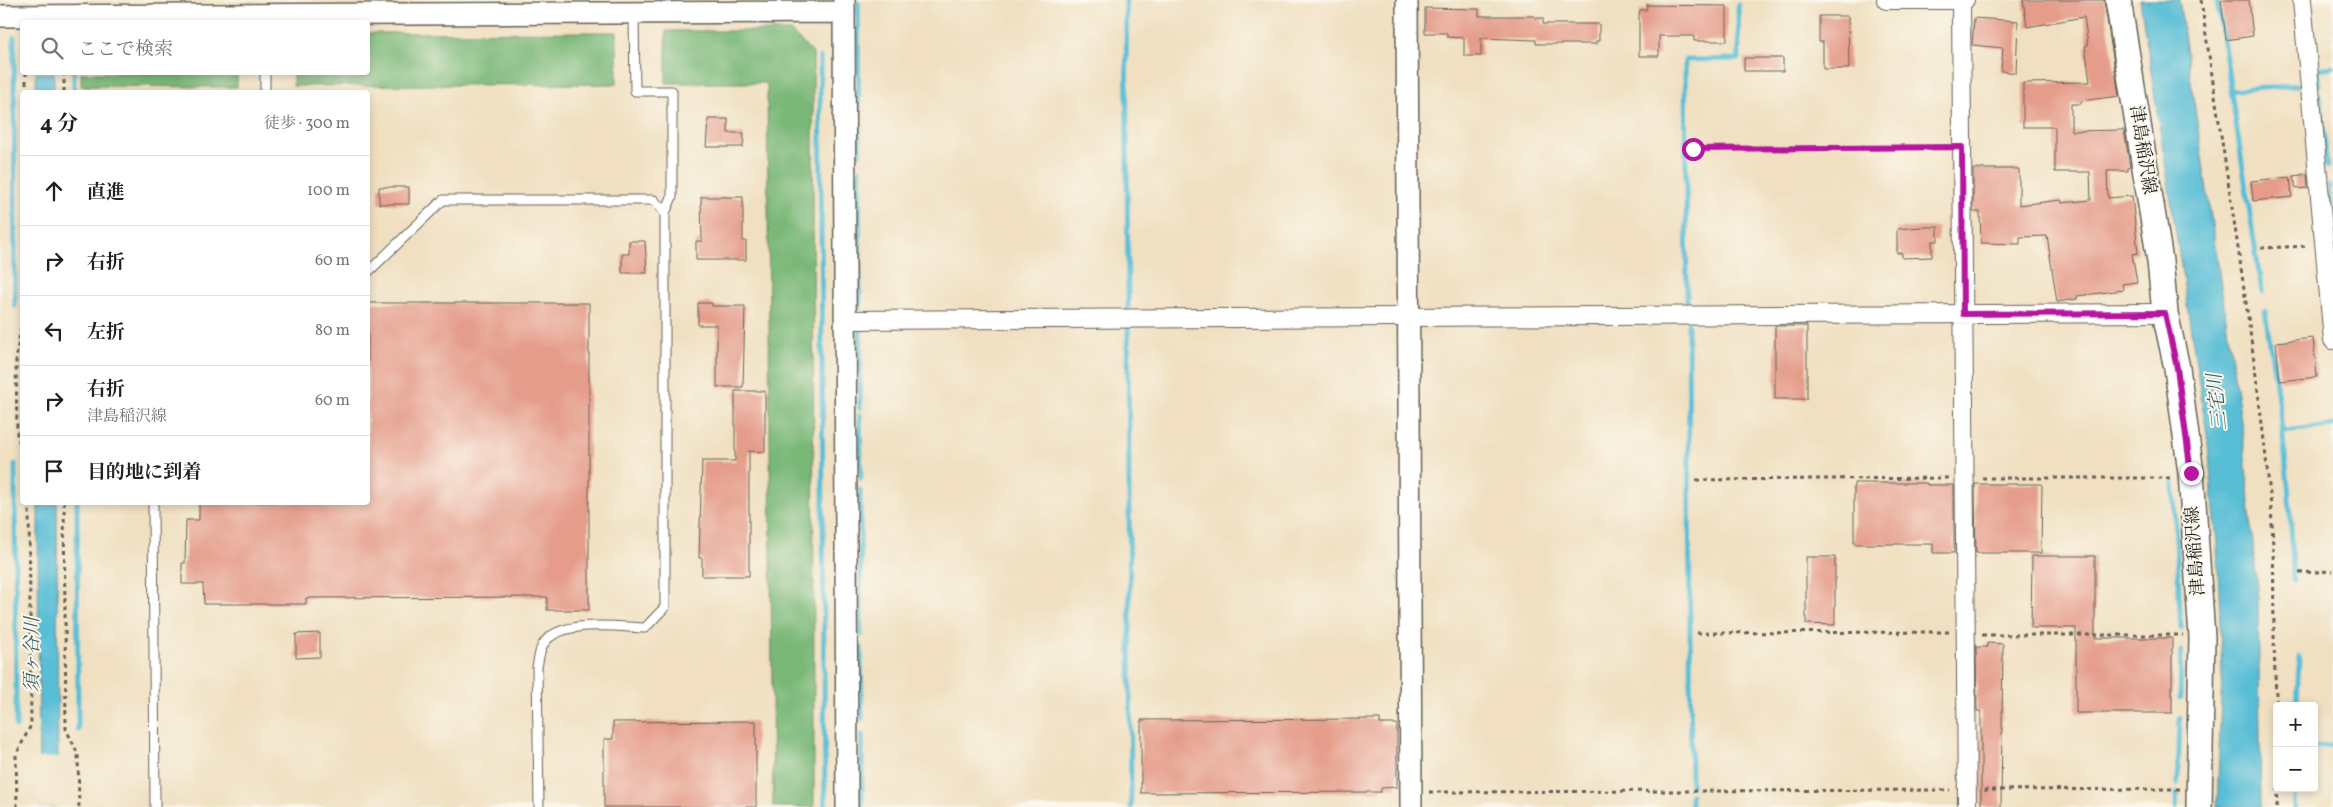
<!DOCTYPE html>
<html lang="ja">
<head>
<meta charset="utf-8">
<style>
  body { margin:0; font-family:Vollkorn,"Noto Serif JP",serif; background:#f6f6f6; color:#202124 }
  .controls { position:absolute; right:15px; bottom:15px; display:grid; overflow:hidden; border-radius:5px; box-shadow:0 2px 8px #0003 }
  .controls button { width:45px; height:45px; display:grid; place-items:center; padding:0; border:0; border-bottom:1px solid #e0e0e0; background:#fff; color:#202124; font:25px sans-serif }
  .stop { position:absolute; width:15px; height:15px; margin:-11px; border:4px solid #b5179e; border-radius:50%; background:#fff }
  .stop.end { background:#b5179e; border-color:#fff; box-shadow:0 1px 5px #0008 }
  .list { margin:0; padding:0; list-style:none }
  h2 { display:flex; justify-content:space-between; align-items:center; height:65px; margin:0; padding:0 20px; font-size:21px }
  h2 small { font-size:16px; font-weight:400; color:#757577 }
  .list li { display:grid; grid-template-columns:32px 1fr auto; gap:15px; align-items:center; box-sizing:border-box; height:70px; padding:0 20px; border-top:1px solid #e0e0e0 }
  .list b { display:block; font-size:19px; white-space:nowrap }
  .list p { margin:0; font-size:16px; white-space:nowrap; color:#757577 }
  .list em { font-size:16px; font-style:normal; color:#757577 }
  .icon { flex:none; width:28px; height:28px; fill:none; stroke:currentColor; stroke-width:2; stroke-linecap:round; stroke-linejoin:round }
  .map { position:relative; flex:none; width:2333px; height:807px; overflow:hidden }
  .search { position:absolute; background:#fff; box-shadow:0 2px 8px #0003; left:20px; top:20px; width:350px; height:55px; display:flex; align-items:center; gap:12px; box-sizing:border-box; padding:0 18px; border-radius:5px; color:#757577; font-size:19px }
  .panel { position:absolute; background:#fff; box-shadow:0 2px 8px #0003; left:20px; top:90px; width:350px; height:415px; border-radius:5px }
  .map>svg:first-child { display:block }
  .forest { fill:#7ab878; stroke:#4b6a4a }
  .water { fill:#58bed6; stroke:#3a6d79 }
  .pier { fill:#f0e0c1 }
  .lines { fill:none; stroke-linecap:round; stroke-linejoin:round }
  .stream { stroke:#58bed6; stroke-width:5 }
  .building { fill:#e59c8a }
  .service-casing { stroke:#666156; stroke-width:11 }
  .minor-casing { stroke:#666156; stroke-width:20 }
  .tertiary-casing { stroke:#666156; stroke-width:24 }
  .secondary-casing { stroke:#666156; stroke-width:28 }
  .path { stroke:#666156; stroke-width:3; stroke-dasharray:4 4; stroke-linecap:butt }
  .service { stroke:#fff; stroke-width:9 }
  .minor { stroke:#fff; stroke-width:18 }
  .tertiary { stroke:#fff; stroke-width:21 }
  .secondary { stroke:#fff; stroke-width:25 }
  .route { stroke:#b5179e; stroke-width:6 }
  .labels { text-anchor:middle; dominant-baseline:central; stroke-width:4; stroke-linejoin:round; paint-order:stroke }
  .street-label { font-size:18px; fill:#1c1c1c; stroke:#fbf7ec }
  .water-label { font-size:19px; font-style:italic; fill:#345d66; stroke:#fbf7ec }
</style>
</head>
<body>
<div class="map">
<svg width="2333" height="807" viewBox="0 0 2333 807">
  <rect width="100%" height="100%" fill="#fbf7ec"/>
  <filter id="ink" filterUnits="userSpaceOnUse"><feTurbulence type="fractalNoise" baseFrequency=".02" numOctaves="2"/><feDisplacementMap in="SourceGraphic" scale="10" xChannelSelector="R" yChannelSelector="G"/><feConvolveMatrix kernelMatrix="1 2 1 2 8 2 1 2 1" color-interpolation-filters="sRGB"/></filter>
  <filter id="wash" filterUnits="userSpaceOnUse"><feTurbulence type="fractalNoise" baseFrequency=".0096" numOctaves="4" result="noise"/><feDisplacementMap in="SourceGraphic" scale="20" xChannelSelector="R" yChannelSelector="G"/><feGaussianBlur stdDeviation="1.12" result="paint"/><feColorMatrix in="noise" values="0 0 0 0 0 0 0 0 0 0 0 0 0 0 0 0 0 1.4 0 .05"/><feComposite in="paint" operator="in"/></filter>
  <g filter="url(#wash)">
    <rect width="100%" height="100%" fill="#f0e0c1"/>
    <path class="forest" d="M666,31H790L813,53L814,807H773L767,83H666Z
      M617,32V84L293,86V73L368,72V33Z
      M81,73H237V87L81,86Z"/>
    <path class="water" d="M2140,0H2179L2243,435L2258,599L2261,807H2217L2222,673L2217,543L2207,435Z
      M36,73H54V92H36Z
      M38,503H57L58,807H39Z"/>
    <path class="pier" d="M36,758H61V807H37Z"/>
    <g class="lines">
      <path class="stream" d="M1126,0L1128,308
        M2217,0L2262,292
        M858,3L859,154
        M14,37L15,306
        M820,57L825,807
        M74,72V92
        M2319,85L2317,69L2333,67
        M2230,91L2299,85
        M2320,95L2327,167
        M859,170L860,307
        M2329,186L2331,215
        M2332,226L2333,232
        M1687,305L1685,60L1739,59L1738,5
        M2265,311C2279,401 2292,489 2293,580
        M1688,323L1691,786
        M1128,327L1131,807
        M860,331V408
        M860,415L861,479
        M2283,431L2333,426
        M15,464L16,727
        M2173,483L2181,628
        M860,490L861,635
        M77,502L78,730
        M861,647L862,719
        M2180,698L2181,651
        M2297,706L2299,657
        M862,735V807
        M2314,747L2333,745
        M2178,784L2180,718
        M1691,795V807
        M2176,807L2177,793
        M2294,807L2295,788"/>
    </g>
    <g id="blocks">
      <path class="building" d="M2023,0H2104L2119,96L2081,101V104H2071V131L2124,130L2130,167L2128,168V171H2107L2108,198L2132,196L2138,253L2132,254L2137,282L2122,284L2123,290L2077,296V299L2057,302L2047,236L2020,237V244L1981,243L1980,212H1973V169H2019V205L2061,200L2062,203L2091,200L2090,172H2055V127H2023V83L2090,82L2085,46L2088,45L2084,17L2027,27Z
        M2221,0H2249L2253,36L2226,40Z
        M1647,5L1727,6V41H1694V36H1659V56H1639V15L1640,10H1646Z
        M1425,8L1479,9V16H1535V18H1543V24H1599V41H1596V44H1536V40L1481,38V56H1464V38L1447,37V33H1425Z
        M1819,16H1848L1849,69H1823V42H1819Z
        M1974,18L2018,21L2016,73L2001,71L2003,48L1972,45Z
        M1744,58H1783V71H1744Z
        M708,119H728V133H744L743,147H706Z
        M2307,174L2308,188L2296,189L2294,176Z
        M2290,177L2292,197L2253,201L2251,181Z
        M379,187H409V204H379Z
        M701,197H743V241H746V260H696V241H702Z
        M1921,227H1938V241H1932V257L1902,258V253H1897V229Z
        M629,241H645L647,273H622V254H629Z
        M368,303H589V610H547V597L306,598V604H204L203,584H182V563H185L186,520H199V502H368Z
        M698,303H712V306H745L743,387H717V325H698Z
        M1775,326H1807V399H1775Z
        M2313,338L2317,377L2280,381L2276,342Z
        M735,391H765V452L749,451V576H702V558H699L702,461H735Z
        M1854,483H1927V485H1954V553H1933V544H1854Z
        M1975,484H2042L2041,553H1976Z
        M2032,556H2095V638H2172V713H2076V628H2031Z
        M1806,557H1835V625L1806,624Z
        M320,633V657L296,658V634Z
        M1987,643L2003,644L2001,807H1981V711H1977L1976,647H1987Z
        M1380,719V724H1397V787L1381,788V792L1141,793V720Z
        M756,721V807H604V739H613V722Z"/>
    </g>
  </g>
  <g filter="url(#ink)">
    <use href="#blocks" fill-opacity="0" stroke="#666156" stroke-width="1"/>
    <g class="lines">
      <g class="service-casing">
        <path id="service" d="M634,14L635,91H672V197L665,213
          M265,72V92
          M368,272L443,200H654L665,213V607L645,628C618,627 552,617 541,649C539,655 538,662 537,668L539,807
          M153,502L155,807"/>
      </g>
      <g class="minor-casing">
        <path id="minor" d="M1886,0H1965
          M2302,0L2333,340
          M1961,1L1967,807
          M845,320L2165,313"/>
      </g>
      <g class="tertiary-casing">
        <path id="tertiary" d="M844,0L847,807
          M1407,0L1411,807
          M0,16L844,12"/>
      </g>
      <g class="secondary-casing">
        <path id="secondary" d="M2118,0L2160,261L2165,313L2177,368L2191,473L2202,637L2199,807"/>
      </g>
      <path class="path" d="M2201,0C2224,162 2252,323 2269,486C2277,560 2271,634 2277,708
        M26,72V92
        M64,72V92
        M1693,149L1947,147
        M2261,248L2308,246
        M22,320L16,359L17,436L22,448
        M1982,478H2170
        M1696,480L1948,478
        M64,502L66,729L78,754L79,807
        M2299,573L2333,571
        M1697,633L1949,632
        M1982,635H2183
        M1984,790L2180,789
        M1429,792L1950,790
        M17,807L16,755L31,725L29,502
        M2277,807L2278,788"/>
      <use href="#service" class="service"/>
      <use href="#minor" class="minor"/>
      <use href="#tertiary" class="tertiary"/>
      <use href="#secondary" class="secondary"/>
    </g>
  </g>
  <g class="lines" filter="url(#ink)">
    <path class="route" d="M1693,149L1962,147L1963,314L2165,313L2177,368L2191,473"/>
  </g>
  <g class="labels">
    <g class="street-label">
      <text transform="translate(2142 150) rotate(81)">津島稲沢線</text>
      <text transform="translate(2196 551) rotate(-94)">津島稲沢線</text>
    </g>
    <g class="water-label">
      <text transform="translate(2218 402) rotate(-96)">三宅川</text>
      <text transform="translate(33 655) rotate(-90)">須ヶ谷川</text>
    </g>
  </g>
</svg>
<div class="controls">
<button>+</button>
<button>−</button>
</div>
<div class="stop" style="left:1693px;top:149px"></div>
<div class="stop end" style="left:2191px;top:473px"></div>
<div class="search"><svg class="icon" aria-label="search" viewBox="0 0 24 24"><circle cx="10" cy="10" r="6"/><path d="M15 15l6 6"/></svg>ここで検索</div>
<section class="panel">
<h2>4 分<small>徒歩 · 300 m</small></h2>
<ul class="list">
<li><svg class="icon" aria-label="ahead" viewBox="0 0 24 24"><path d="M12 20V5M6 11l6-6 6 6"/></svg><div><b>直進</b></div><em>100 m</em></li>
<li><svg class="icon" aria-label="right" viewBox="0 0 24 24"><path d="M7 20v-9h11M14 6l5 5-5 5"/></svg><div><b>右折</b></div><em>60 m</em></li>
<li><svg class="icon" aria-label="left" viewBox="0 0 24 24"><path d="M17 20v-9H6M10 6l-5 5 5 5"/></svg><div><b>左折</b></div><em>80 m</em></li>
<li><svg class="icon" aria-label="right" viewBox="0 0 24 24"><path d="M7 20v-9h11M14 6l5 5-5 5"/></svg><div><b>右折</b><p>津島稲沢線</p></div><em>60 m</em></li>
<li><svg class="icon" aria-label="arrive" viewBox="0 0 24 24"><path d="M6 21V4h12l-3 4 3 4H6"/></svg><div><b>目的地に到着</b></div></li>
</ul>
</section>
</div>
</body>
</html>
